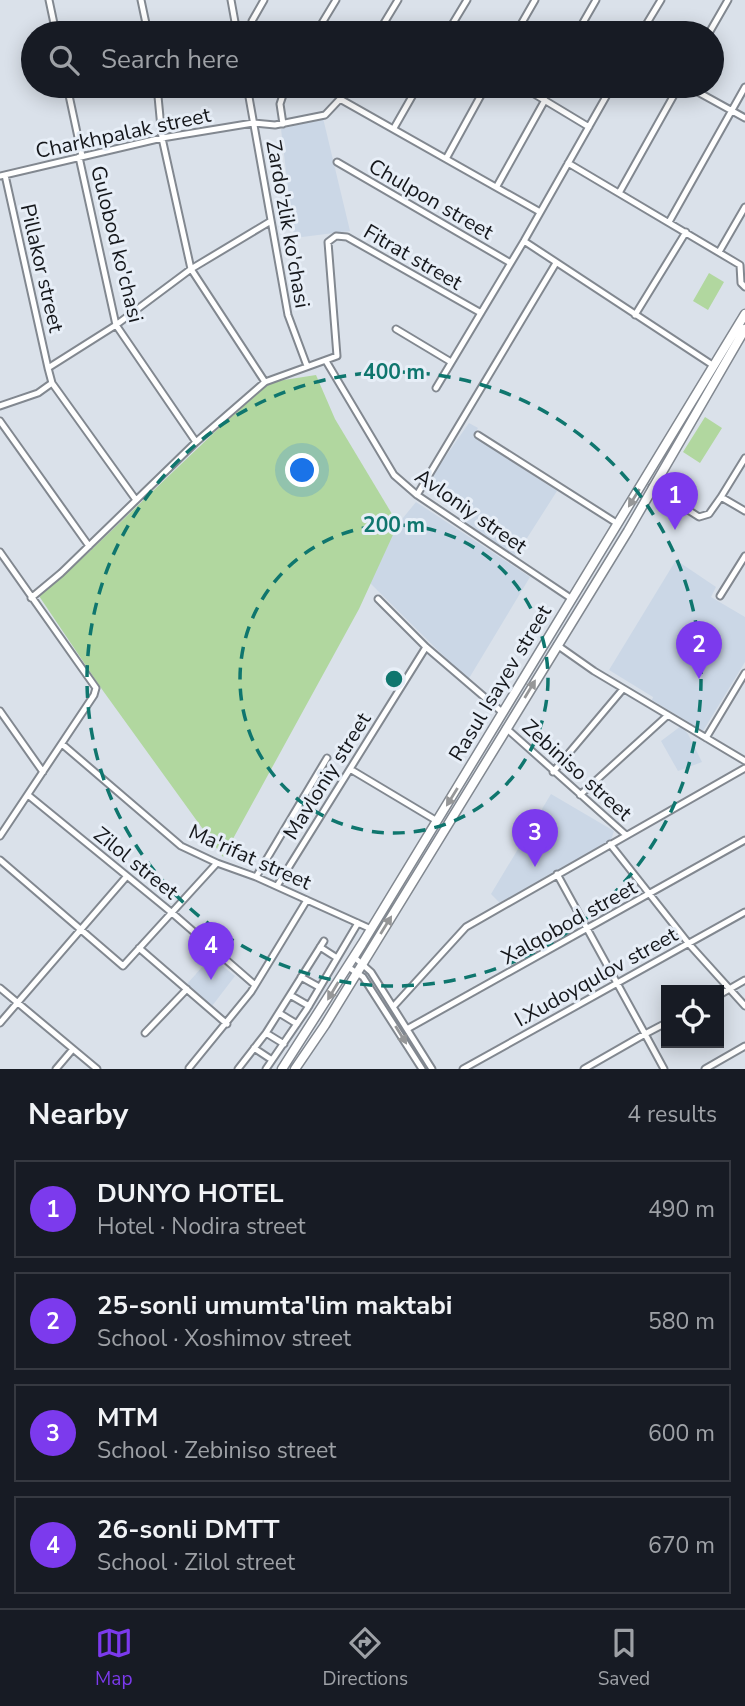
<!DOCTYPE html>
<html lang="en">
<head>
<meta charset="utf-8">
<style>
  body { margin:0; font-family:"Nunito Sans",sans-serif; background:#20242c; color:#f1f3f6 }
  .controls { position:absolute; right:21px; bottom:21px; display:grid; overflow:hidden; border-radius:0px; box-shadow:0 4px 18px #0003 }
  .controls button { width:63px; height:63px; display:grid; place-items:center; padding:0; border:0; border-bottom:2px solid #363941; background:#171b24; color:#f1f3f6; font:35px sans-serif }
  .you { position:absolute; left:303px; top:471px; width:24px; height:24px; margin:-18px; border:5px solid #fff; border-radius:50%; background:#1a73e8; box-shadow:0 0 0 10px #1a73e833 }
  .badge { display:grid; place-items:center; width:46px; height:46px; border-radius:50%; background:#7c3aed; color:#fff; font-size:23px; font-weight:700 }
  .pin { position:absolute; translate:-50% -58px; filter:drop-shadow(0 2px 4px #0008) }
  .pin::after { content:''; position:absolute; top:37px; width:24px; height:21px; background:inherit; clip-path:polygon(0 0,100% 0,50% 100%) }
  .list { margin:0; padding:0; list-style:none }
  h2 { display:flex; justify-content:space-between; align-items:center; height:91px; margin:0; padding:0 28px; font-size:30px }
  h2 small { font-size:23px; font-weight:400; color:#9ea1a6 }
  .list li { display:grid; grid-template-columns:46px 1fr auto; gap:21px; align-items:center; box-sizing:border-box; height:98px; margin:0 14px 14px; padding:0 14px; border:2px solid #363941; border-radius:0px }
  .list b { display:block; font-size:26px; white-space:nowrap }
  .list p { margin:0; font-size:23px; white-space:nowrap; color:#9ea1a6 }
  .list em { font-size:23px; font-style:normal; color:#9ea1a6 }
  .icon { flex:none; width:38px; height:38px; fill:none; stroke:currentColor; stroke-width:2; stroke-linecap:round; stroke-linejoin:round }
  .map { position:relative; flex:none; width:745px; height:1069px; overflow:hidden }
  .search { position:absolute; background:#171b24; box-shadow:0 4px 18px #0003; left:21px; right:21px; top:21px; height:77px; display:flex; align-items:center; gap:18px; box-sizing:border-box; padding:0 24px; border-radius:38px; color:#9ea1a6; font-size:26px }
  .sheet { height:539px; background:#171b24 }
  nav { display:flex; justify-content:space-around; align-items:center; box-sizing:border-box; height:98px; border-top:2px solid #363941; background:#171b24; font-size:19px; color:#9ea1a6 }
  nav a { display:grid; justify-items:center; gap:4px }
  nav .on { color:#7c3aed }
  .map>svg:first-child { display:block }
  .built { fill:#cbd7e6 }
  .green { fill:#b1d79f }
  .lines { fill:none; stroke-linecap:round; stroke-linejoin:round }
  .street-casing { stroke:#828890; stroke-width:9 }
  .primary-casing { stroke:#828890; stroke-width:11 }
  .street { stroke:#fff; stroke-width:5 }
  .primary { stroke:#fff; stroke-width:8 }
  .oneway { fill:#969798 }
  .ring { fill:none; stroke:#0f766e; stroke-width:3.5; stroke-dasharray:12 9 }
  .labels { text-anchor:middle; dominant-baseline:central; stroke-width:6; stroke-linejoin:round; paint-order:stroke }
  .street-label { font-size:21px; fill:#15171b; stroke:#e7eef7 }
  .centre { fill:#0f766e; stroke:#e7eef7; stroke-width:3.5 }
  .ring-label { font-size:21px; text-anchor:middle; font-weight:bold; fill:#0f766e; stroke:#e7eef7; stroke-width:6; stroke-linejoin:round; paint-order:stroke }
</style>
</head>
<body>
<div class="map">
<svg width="745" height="1069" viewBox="0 0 745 1069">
  <rect width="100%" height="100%" fill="#dae1ea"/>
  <path class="built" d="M323,118L350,231L294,238L281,129Z
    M469,423L478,428L473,436L557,491L515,557L462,520L468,512L427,483Z
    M416,502L530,577L468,680L370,583L398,524Z
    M676,560L716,587L711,597L745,617V662L703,731L652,700L653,697L609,670Z
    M681,726L688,734L702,762L678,771L661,741Z
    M551,794L614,831L611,840L500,903L491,894Z
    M211,957L235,976L212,1006L187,984Z"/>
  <path class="green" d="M709,273L724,282L708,310L693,301Z
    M316,375L335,419L398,524L359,609L223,857L101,688L39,596L88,553L220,427L271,382Z
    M705,417L722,428L700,463L683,452Z"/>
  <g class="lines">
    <g class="street-casing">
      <path id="street" d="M49,0L56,33
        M141,0L148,33
        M231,0L237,33
        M252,21L264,0
        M316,33L336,0
        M378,33L398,0
        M447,33L467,0
        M516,33L535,0
        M577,33L596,0
        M641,33L661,0
        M709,33L728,0
        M67,86L82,156
        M157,86L162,138L191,269L265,382
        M247,86L288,315L307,366
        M347,86L340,99L540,212
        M521,86L589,127
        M687,86L745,118
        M540,97L547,86
        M283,124L280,104L286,86
        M394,128L418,86
        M79,157L116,325L196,442
        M447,157L486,86
        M337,162L509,262
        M568,163L740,265L741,283L745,287
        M5,175L48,368
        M0,176L162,138L253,123L275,125L325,115L340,99
        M497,186L545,100
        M619,193L679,86
        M669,222L745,87
        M524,241L714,366
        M719,252L745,207
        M635,315L686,232
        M396,329L451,362
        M326,361L394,475L417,495L572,599
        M52,383L136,500
        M436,388L524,241L612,86
        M0,406L38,393L52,383L48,368L116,325L191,269L271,221
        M0,421L89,546
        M478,435L618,524
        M652,487L699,517L709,514L721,497L745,511
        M417,495L556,263
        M721,497L745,458
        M0,552L96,688L94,695L0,836
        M720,596L745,556
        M31,598L61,573L196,442L265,382L337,356L328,242L336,236L347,237L481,313
        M378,599L426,647L503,713
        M557,645L594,671L745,761
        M0,711L43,772
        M506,728L626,835
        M706,738L745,673
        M62,744L181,846L217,863L256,877L371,929
        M350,769L437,821
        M553,772L623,689
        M28,795L171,912L255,985
        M580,795L668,715
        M610,844L689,944L745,1006
        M0,860L123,966L217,863
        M557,874L645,1034L666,1023
        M256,877L327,758
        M277,886L426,647
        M320,947L337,958
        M139,948L227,1024
        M354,957L371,972L432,1069
        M348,967L363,977L422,1069
        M301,977L319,987
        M0,988L97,1069
        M290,995L309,1006
        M719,995L745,980
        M393,1007L466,927L745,768
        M279,1013L297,1024
        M0,1023L127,876
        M407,1029L745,840
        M145,1033L187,989
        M266,1033L284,1044
        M254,1048L272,1060
        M189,1068L251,992L307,900
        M56,1069L73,1049
        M238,1069L266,1033L324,941
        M266,1069L307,1009L358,923
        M463,1069L745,912
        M584,1069L645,1034L664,1069
        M705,1069L745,1046"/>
    </g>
    <g class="primary-casing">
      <path id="primary" d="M282,1069L362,944L745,314
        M295,1069L325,1025L628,531L745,329"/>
    </g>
    <use href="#street" class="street"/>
    <use href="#primary" class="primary"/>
  </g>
  <defs><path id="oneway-solid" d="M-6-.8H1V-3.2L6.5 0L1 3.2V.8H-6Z" transform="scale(1.75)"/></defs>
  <g class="oneway">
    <use href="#oneway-solid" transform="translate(634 498) rotate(122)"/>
    <use href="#oneway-solid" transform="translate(530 689) rotate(-59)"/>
    <use href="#oneway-solid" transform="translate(452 797) rotate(122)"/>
    <use href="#oneway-solid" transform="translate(386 925) rotate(-58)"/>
    <use href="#oneway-solid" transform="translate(333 991) rotate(121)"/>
    <use href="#oneway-solid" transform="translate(401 1035) rotate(58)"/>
  </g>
  <g class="ring">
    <circle cx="394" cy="679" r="154"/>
    <circle cx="394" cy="679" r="307"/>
  </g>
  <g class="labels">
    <g class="street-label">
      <text transform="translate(123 133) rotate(-12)">Charkhpalak street</text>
      <text transform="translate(431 199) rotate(30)">Chulpon street</text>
      <text transform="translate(288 224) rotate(80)">Zardo'zlik ko'chasi</text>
      <text transform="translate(117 244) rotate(76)">Gulobod ko'chasi</text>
      <text transform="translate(413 257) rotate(30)">Fitrat street</text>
      <text transform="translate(42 268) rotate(77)">Pillakor street</text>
      <text transform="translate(471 511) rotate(35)">Avloniy street</text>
      <text transform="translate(500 683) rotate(-59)">Rasul Isayev street</text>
      <text transform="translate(577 770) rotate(42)">Zebiniso street</text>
      <text transform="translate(327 776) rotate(-58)">Mavloniy street</text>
      <text transform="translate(250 857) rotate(24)">Ma'rifat street</text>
      <text transform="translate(136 863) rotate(39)">Zilol street</text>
      <text transform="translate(569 922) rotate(-29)">Хalqobod street</text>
      <text transform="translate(596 977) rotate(-29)">I.Хudoyqulov street</text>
    </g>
  </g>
  <circle cx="394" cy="679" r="10" class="centre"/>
  <g class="ring-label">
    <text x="394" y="379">400 m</text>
    <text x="394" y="532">200 m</text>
  </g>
</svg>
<div class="controls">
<button><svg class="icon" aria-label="locate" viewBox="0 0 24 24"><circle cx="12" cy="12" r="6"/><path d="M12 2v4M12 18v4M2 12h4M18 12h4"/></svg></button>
</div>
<div class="you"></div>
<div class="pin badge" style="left:675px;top:530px">1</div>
<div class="pin badge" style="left:699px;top:679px">2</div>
<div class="pin badge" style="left:535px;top:867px">3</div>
<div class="pin badge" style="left:211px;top:980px">4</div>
<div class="search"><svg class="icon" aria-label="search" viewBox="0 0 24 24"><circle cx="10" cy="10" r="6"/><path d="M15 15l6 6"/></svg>Search here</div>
</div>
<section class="sheet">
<h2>Nearby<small>4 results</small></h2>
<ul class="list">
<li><span class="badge">1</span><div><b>DUNYO HOTEL</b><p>Hotel · Nodira street</p></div><em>490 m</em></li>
<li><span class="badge">2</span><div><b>25-sonli umumta'lim maktabi</b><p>School · Xoshimov street</p></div><em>580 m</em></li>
<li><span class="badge">3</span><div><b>MTM</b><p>School · Zebiniso street</p></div><em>600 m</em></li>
<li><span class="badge">4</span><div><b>26-sonli DMTT</b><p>School · Zilol street</p></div><em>670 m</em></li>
</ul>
</section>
<nav>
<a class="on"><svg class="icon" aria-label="map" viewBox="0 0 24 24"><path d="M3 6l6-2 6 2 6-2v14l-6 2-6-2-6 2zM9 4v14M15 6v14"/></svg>Map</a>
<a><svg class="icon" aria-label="directions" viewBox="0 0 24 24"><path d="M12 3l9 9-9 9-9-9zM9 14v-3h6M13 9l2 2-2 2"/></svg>Directions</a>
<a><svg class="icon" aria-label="saved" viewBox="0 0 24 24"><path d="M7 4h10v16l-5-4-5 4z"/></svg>Saved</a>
</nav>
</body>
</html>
